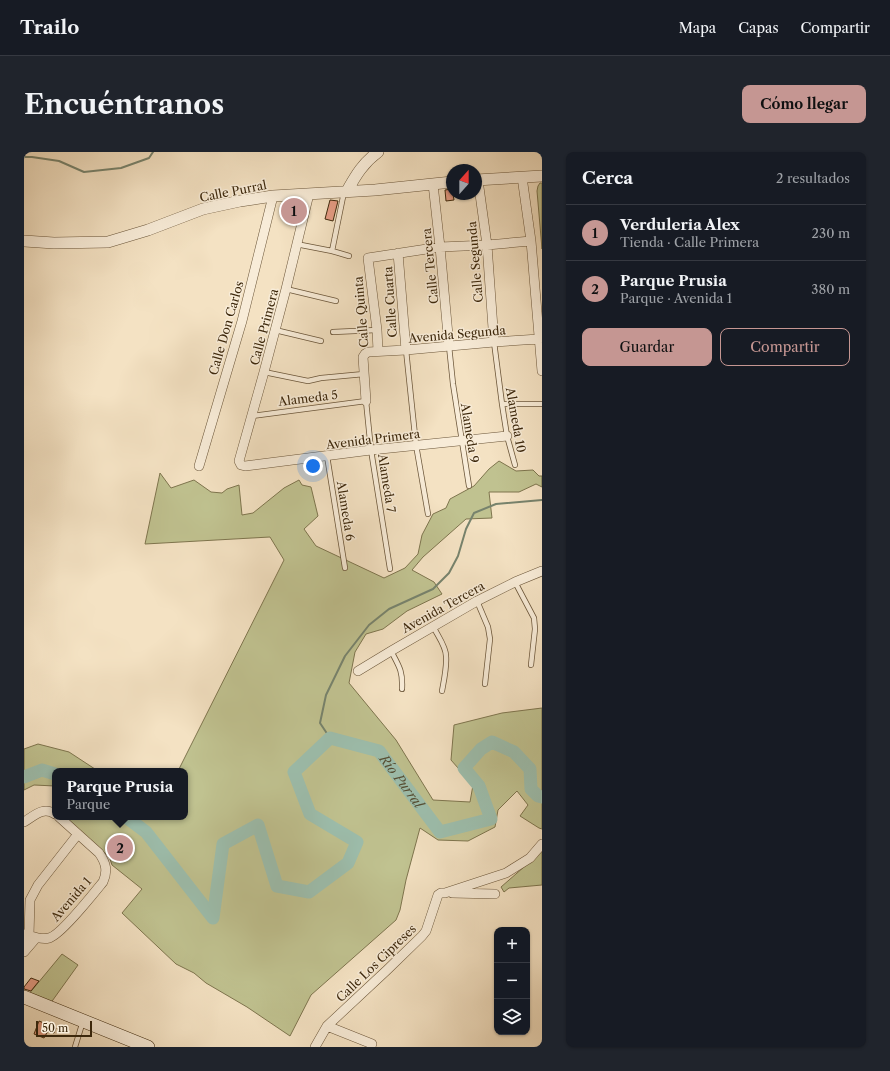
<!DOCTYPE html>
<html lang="es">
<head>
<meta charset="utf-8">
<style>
  body { margin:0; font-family:"Libre Caslon Text",serif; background:#20242c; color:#f1f3f6 }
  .controls { position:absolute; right:12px; bottom:12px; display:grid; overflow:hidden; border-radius:8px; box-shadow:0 1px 3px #0004 }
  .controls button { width:36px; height:36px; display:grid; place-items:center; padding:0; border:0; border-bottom:1px solid #363941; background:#171b24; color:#f1f3f6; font:20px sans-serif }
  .compass { position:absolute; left:422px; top:12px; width:36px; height:36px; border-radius:50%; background:#171b24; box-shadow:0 1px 3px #0004; rotate:21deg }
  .scale { position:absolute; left:12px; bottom:10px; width:56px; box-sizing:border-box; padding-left:4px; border:2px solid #3d280c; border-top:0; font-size:11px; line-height:14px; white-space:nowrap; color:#3d280c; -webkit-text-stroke:3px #f8ecd8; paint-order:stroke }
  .you { position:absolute; left:289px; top:314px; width:14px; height:14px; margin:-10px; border:3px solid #fff; border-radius:50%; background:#1a73e8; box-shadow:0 0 0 6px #1a73e833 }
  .badge { display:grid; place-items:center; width:26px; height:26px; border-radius:50%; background:#c59692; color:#111; font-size:13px; font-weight:700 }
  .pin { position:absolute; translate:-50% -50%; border:2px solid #fff; box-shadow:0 1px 4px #0006 }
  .popup { position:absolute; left:28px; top:616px; width:136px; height:52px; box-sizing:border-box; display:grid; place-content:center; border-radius:8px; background:#171b24; filter:drop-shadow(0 1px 3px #0005); font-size:13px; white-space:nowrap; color:#9ea1a6 }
  .popup b { font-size:15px; color:#f1f3f6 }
  .popup::after { content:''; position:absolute; left:50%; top:100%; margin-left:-8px; border:8px solid transparent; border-top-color:#171b24 }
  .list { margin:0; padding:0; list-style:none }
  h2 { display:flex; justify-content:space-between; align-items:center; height:52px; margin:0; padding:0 16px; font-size:17px }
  h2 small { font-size:13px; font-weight:400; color:#9ea1a6 }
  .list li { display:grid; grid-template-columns:26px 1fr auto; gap:12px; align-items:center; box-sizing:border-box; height:56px; padding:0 16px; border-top:1px solid #363941 }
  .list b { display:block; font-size:15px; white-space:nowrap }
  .list p { margin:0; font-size:13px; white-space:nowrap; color:#9ea1a6 }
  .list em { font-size:13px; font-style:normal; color:#9ea1a6 }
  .actions { display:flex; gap:8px; padding:12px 16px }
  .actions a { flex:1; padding:9px 0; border:1px solid #c59692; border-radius:8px; text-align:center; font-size:14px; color:#c59692 }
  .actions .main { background:#c59692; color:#111 }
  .icon { flex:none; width:22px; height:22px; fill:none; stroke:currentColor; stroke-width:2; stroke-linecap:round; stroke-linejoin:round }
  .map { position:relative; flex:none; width:518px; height:895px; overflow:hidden; border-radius:8px }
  header { display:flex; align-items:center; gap:24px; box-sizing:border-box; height:56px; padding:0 20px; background:#171b24; border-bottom:1px solid #363941 }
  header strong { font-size:19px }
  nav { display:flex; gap:22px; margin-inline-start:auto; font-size:14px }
  .intro { display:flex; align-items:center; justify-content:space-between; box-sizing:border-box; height:96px; padding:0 24px }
  h1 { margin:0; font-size:28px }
  .button { padding:10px 18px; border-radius:8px; background:#c59692; color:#111; font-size:14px; font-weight:700 }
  main { display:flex; gap:24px; padding:0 24px }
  aside { flex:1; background:#171b24; border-radius:8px; box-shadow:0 1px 3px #0004 }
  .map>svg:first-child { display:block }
  .green { fill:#c0c290; stroke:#7e754e }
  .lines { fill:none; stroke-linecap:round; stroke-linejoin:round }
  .stream { stroke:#77836d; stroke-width:2 }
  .river { stroke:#9dbfae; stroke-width:13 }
  .building { fill:#e69c84; stroke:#3d280c }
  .service-casing { stroke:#6b563a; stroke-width:6 }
  .minor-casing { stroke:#6b563a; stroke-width:10 }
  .tertiary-casing { stroke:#6b563a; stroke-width:12 }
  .secondary-casing { stroke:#3d280c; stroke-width:14 }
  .service { stroke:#f8ecd8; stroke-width:4.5 }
  .minor { stroke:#f8ecd8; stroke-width:9 }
  .tertiary { stroke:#f8ecd8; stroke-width:11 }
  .secondary { stroke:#f8ecd8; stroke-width:13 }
  .labels { text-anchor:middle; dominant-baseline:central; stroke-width:3; stroke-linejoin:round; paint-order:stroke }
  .street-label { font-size:12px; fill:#3d280c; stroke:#f8ecd8 }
  .water-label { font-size:13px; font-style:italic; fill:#554e34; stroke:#f8ecd8 }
</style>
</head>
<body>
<header>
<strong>Trailo</strong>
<nav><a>Mapa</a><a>Capas</a><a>Compartir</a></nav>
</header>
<div class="intro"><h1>Encuéntranos</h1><a class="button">Cómo llegar</a></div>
<main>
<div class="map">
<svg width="518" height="895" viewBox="0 0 518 895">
  <rect width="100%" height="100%" fill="#f4e2c3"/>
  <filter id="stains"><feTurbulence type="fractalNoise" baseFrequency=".005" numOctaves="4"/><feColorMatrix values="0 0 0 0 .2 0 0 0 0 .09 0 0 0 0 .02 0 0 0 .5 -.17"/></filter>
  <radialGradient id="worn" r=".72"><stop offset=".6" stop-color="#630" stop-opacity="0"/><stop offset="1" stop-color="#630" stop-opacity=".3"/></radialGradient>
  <path class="green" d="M516,31H518V97L513,39L514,34Z
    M475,309L492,319L509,318L515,324H518V335L512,332L495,340H465L468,366L442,367L399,405L388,418L410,430L418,442L383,459L359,477L342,482L331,500L325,531L372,588L409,648L446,650L449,633L427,608L430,573L478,561L518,556V677L515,676L496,664L504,653L493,639L474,658L471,675L444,689L414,688L396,676L382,728L376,758L372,768L287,843L266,884L223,855L182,831L170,821L152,812L98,761L118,737L88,713L86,707L83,703L45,669L49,665H161V619H154L260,408L246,385L121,392L136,321L147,336L170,328L187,340L198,341L203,337L215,333L218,363L229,361L260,336L275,328L278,333L287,335L294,364L280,377L292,394L360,426L381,416L394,402L398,383L409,362L422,356L426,347L450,334L465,317Z
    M14,592L45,600L74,619H31V634L10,633L0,638V597Z
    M518,697V733L485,736L480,740L477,735L508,708Z
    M38,802L54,813L26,852L4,843Z"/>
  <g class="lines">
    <path class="stream" d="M0,5H8L35,9L60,20L97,16L125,6L129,0
      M306,586L296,571L302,543L321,504L345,473L365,457L409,437L425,421L434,404L442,377L450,361L472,352L518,348"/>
    <g class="river">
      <path d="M0,625L18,618L31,622"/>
      <path id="s1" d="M102,665L122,680L189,766L199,692L234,673L253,734L285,740L324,711L333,690L286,662L270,620L306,586L355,599L416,680L467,667L455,634L440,616L457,597L468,590L490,600L506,617L507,637L514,644L518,645"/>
    </g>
  </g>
  <path class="building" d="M428,37L430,48L422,49L421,38Z
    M306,48L314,49L309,69L301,67Z
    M277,49L272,70L261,67L265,50Z
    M7,826L15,829L7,839L0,837V835Z
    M15,869L32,876L30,881L24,879L20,886L10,882Z"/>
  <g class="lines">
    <g class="service-casing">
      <path id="service" d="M272,92L308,99L320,40
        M308,99L325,104
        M262,137L312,149
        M251,178L297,189
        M309,180L353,178
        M470,190L478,252L483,284L491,313
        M425,194L429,232L445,334
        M382,198L392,293L404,362
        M240,220L284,229L297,226L340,222
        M478,252H518
        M228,264L342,249L347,298L366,417
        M303,304L321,416
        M491,430L510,466L511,477L507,513
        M453,449L464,475L466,487L461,532
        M409,474C413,483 422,494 422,504C423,515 420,528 418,539
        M367,499C375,514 379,519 378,537
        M51,895L59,869"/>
    </g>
    <g class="minor-casing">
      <path id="minor" d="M498,25L507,89L518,219
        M454,28L463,93L470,190
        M409,32L416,95L425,194
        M285,42L262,137L240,220L215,309L217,313L221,314L347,298L483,284
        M374,101L382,198
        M354,199L353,178L344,106L416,95L463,93L507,89
        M342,249L339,205L341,202L344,200L382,198L470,190L515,187
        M175,314L218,169L249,44
        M334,519L367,499L453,449L491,430L518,419
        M0,670C10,664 19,654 31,662
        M428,741L471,742
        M0,782C8,784 16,788 25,786C36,784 70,741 79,730C84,719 82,711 75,701L35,665
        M0,790L5,783L6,748L14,733L54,682
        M0,800L12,786
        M303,874L348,892
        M291,895L303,874L363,818L398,784L402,779L414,743L417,741H421L482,721L506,706L518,692"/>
    </g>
    <g class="tertiary-casing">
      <path id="tertiary" d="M452,28L518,24
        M323,39C332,23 339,11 354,0
        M0,89L30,91L84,90L124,78L179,57L216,49L249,44L351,38L428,30"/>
    </g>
    <g class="secondary-casing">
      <path id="secondary" d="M0,845L124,895"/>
    </g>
    <use href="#service" class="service"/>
    <use href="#minor" class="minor"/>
    <use href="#tertiary" class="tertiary"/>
    <use href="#secondary" class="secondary"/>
  </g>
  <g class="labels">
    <g class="street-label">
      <text transform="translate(209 39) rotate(-11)">Calle Purral</text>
      <text transform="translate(451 110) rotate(-95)">Calle Segunda</text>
      <text transform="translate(406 114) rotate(-96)">Calle Tercera</text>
      <text transform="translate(366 150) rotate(-94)">Calle Cuarta</text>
      <text transform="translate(337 160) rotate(-95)">Calle Quinta</text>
      <text transform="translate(240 175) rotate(-75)">Calle Primera</text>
      <text transform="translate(202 176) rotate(-74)">Calle Don Carlos</text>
      <text transform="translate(433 182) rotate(-5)">Avenida Segunda</text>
      <text transform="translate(284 246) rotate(-7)">Alameda 5</text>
      <text transform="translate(492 268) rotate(80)">Alameda 10</text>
      <text transform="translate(446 281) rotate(81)">Alameda 9</text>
      <text transform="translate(349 287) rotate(-7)">Avenida Primera</text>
      <text transform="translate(363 331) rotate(81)">Alameda 7</text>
      <text transform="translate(322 359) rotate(81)">Alameda 6</text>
      <text transform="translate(419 455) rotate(-29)">Avenida Tercera</text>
      <text transform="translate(47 747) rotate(-49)">Avenida 1</text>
      <text transform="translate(352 811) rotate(-44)">Calle Los Cipreses</text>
    </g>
    <g class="water-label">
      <text stroke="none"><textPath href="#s1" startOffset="654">Río Purral</textPath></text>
    </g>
  </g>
  <rect width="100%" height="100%" filter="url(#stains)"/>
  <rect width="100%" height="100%" fill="url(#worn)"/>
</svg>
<div class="controls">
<button>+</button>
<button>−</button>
<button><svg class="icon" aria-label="layers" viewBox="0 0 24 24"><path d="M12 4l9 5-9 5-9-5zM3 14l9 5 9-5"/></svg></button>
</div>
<svg class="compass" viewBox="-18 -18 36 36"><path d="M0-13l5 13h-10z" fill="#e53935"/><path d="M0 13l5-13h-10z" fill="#9ea1a6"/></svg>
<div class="scale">50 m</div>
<div class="you"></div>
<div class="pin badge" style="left:270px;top:59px">1</div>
<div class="pin badge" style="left:96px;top:696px">2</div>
<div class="popup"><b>Parque Prusia</b>Parque</div>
</div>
<aside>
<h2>Cerca<small>2 resultados</small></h2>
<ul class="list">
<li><span class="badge">1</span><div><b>Verduleria Alex</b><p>Tienda · Calle Primera</p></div><em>230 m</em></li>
<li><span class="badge">2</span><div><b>Parque Prusia</b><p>Parque · Avenida 1</p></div><em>380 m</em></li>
</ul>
<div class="actions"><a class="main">Guardar</a><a>Compartir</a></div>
</aside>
</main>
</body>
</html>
